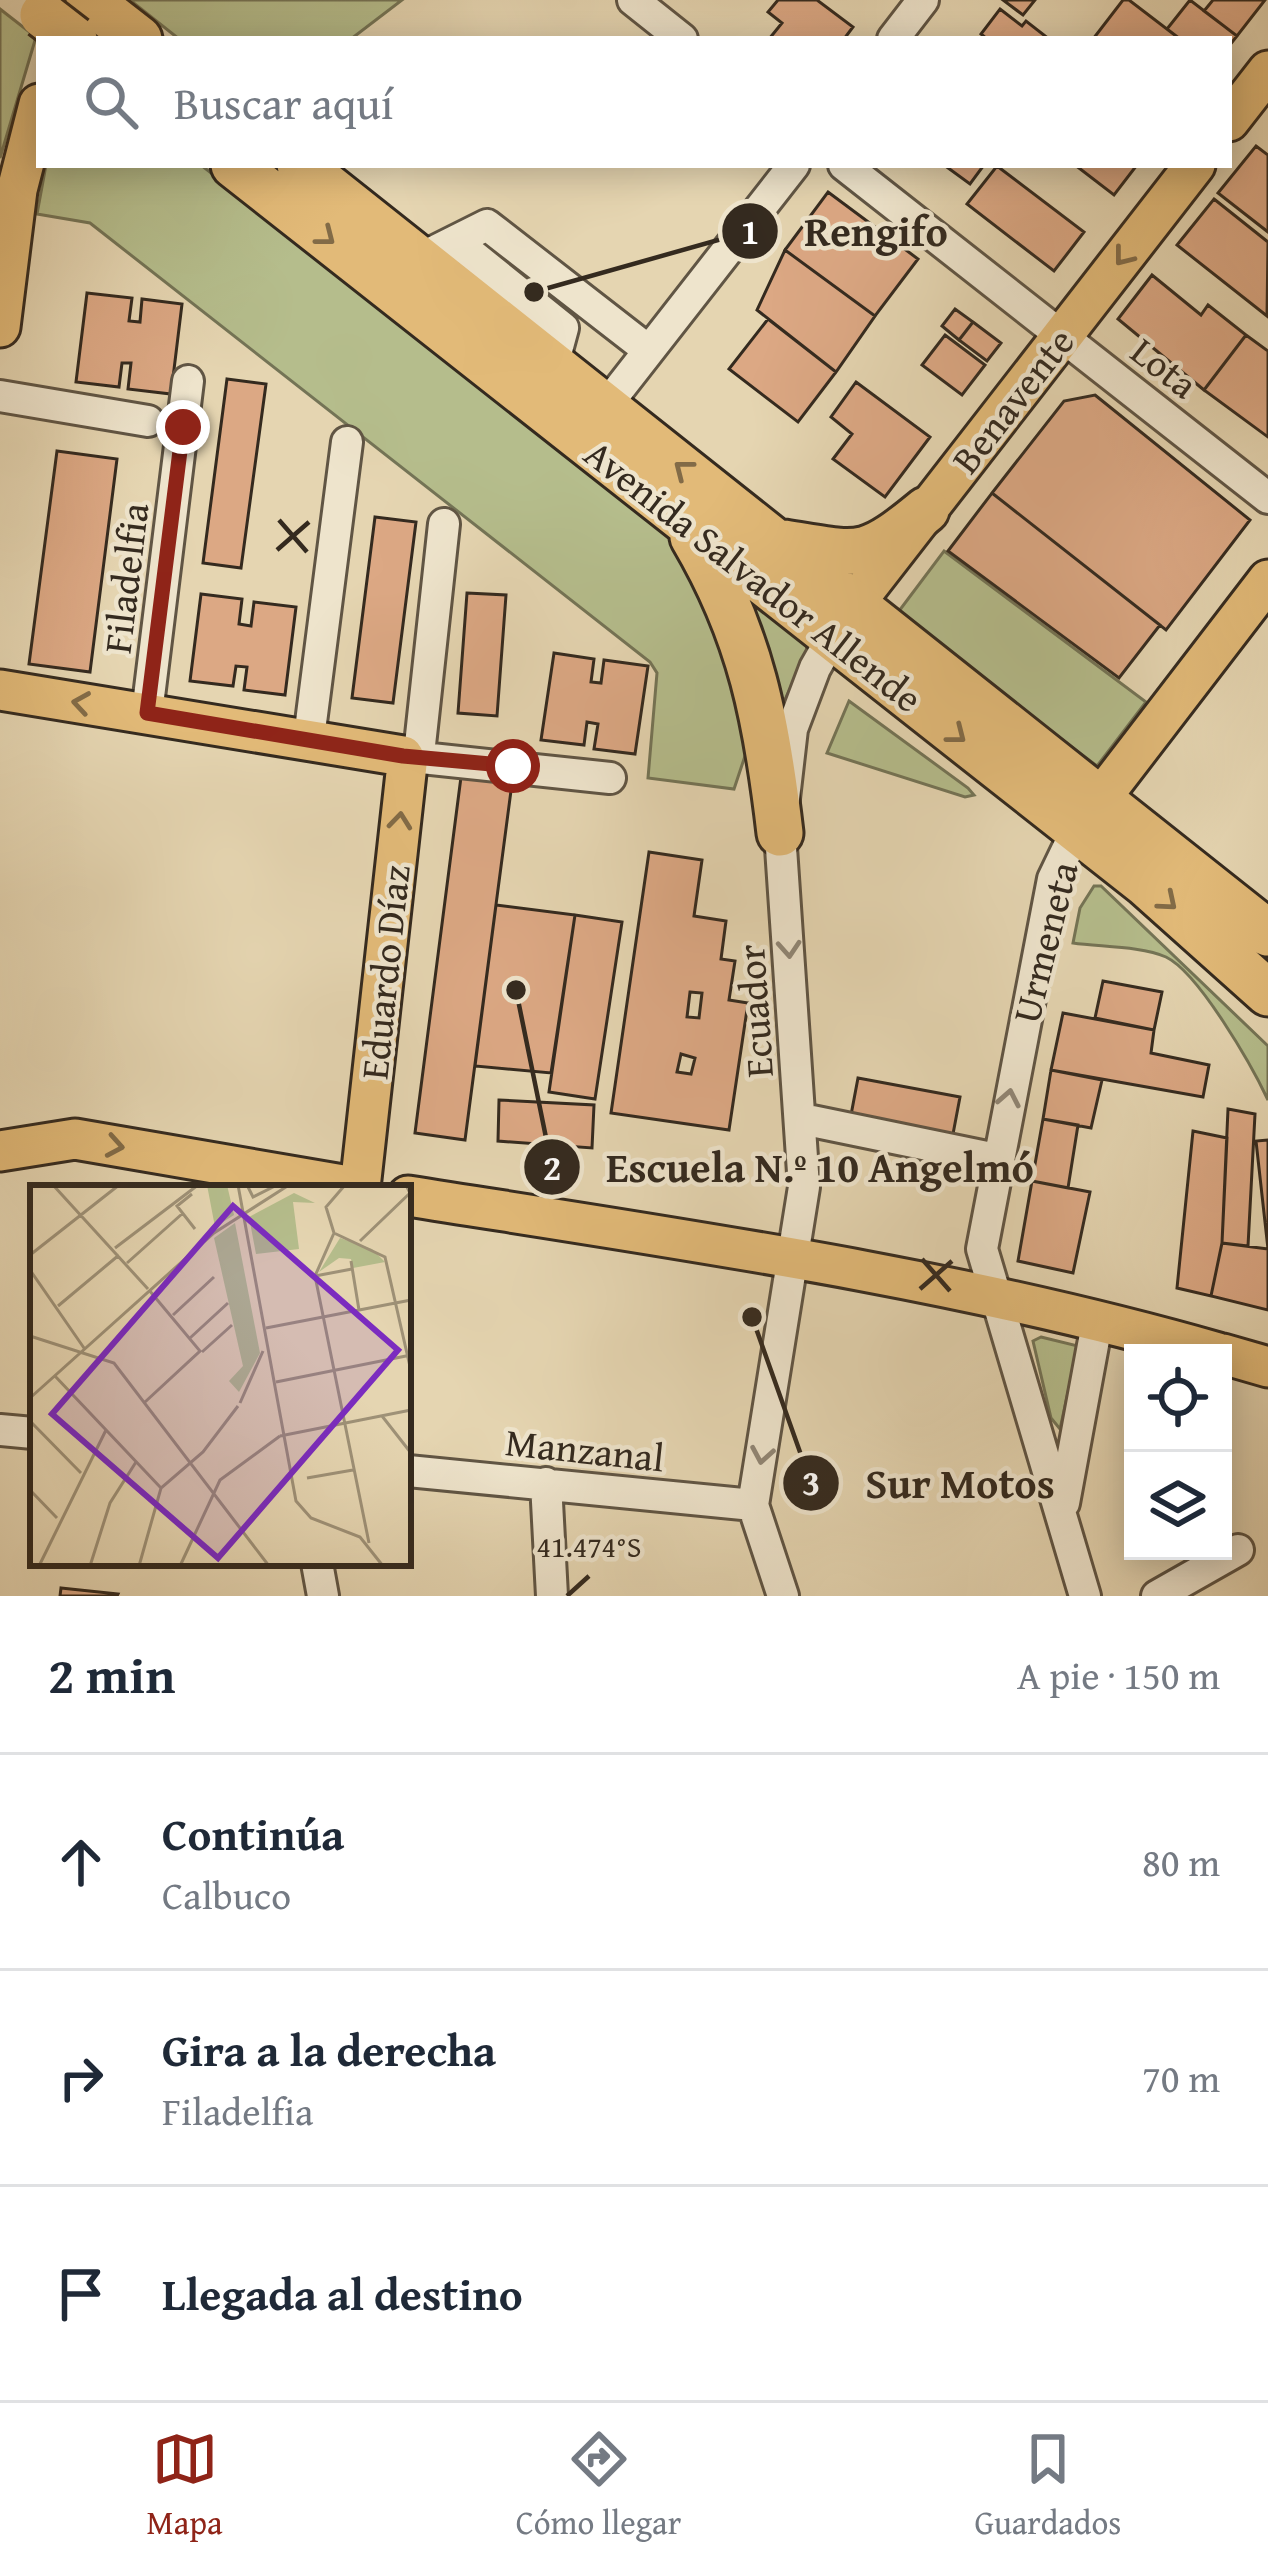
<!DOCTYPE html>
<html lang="es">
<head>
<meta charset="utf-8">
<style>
  body { margin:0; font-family:"Gentium Book Plus",serif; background:#f6f6f7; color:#1f2937 }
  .controls { position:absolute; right:36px; bottom:36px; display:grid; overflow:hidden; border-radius:0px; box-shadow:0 6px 30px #0003 }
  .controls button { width:108px; height:108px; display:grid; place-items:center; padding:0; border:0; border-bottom:3px solid #e0e1e3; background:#fff; color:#1f2937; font:60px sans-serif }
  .stop { position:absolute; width:36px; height:36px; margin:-27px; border:9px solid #8f2418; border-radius:50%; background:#fff }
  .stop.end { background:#8f2418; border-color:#fff; box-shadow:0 3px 12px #0008 }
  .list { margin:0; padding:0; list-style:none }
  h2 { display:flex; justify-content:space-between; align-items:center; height:156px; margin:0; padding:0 48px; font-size:51px }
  h2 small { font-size:39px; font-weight:400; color:#747a83 }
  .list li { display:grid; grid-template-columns:78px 1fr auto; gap:36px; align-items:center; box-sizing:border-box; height:216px; padding:0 48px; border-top:3px solid #e0e1e3 }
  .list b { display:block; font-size:45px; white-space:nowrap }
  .list p { margin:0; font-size:39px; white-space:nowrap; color:#747a83 }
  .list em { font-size:39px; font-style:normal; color:#747a83 }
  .icon { flex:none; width:66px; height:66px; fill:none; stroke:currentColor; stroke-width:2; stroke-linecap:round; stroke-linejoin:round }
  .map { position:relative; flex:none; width:1268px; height:1596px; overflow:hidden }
  .search { position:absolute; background:#fff; box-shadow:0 6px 30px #0003; left:36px; right:36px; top:36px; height:132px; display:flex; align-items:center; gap:30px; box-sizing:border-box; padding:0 42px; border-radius:0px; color:#747a83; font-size:45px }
  .sheet { height:804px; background:#fff }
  nav { display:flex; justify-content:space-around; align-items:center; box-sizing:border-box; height:168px; border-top:3px solid #e0e1e3; background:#fff; font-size:33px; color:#747a83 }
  nav a { display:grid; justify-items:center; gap:6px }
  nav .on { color:#8f2418 }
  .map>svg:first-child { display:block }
  .green { fill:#b5bd8c; stroke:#747456; stroke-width:3 }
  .building { fill:#dca884; stroke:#342a1f; stroke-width:3; fill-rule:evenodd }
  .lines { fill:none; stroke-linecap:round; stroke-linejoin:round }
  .minor-casing { stroke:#605544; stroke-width:36 }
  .major-casing { stroke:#342a1f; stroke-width:45 }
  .highway-casing { stroke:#342a1f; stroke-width:51 }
  .minor { stroke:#eee4cc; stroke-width:30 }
  .major { stroke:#e2ba78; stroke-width:39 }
  .highway { stroke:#e2ba78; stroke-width:45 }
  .highway-bridge-casing { stroke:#342a1f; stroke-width:51; stroke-linecap:butt }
  .highway-bridge { stroke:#e2ba78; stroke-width:45 }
  .oneway { stroke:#826b47 }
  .oneway2 { stroke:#918776 }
  .route { stroke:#8f2418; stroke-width:15 }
  .ticks { fill:none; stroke:#342a1f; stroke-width:4.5 }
  .labels { text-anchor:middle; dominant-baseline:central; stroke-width:9; stroke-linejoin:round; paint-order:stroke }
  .street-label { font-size:39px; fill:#342a1f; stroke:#eee4cc }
  .inset-road { fill:none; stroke:#9e9177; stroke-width:3 }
  .view { fill:#7b2cbf; fill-opacity:0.15; stroke:#7b2cbf; stroke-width:6 }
  .inset-edge { fill:none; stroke:#342a1f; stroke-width:6 }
  .ticks-label { font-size:30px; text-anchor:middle; fill:#342a1f; stroke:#eee4cc; stroke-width:9; stroke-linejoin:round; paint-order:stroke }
  .leader { fill:none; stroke:#342a1f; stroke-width:4.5 }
  .callout-dot { fill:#342a1f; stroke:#eee4cc; stroke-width:4.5 }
  .mark-label { font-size:36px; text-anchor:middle; font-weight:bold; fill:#fff }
  .callout-label { font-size:42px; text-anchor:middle; font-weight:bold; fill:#342a1f; stroke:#eee4cc; stroke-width:9; stroke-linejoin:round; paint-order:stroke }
</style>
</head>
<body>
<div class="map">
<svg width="1268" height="1596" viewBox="0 0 1268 1596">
  <rect width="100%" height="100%" fill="#e5d5b1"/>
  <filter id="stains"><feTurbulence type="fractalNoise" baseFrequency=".00167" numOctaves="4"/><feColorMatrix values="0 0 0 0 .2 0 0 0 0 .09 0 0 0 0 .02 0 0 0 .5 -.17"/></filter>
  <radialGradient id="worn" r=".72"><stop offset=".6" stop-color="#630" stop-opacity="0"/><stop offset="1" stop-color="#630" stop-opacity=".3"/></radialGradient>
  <path class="green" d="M130,0H402L351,39H179Z
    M0,9L36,37L0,158Z
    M46,165H201L674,538L706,584L744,715L746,753L734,789L648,778L657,673L650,662L90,223L37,214Z
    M944,551L1146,702L1097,766L896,615Z
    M747,590L807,644L806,656L780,710Z
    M849,701L968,788L974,795L965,797L827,753Z
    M1094,886H1101L1268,1046V1100C1252,1066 1199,973 1166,957C1141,946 1100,947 1073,943L1080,908Z
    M1041,1337L1078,1346L1060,1429L1051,1418L1033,1341Z"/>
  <path class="building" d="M778,0H817L853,27L844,39H769L782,23L768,12Z
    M1003,0H1035L1023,15Z
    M1123,0H1129L1180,39H1093Z
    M1190,0L1237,36L1229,46V39H1180L1167,29Z
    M1213,0H1265L1237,36L1204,11Z
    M1000,9L1022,26L1026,21L1049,39H987L981,34Z
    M1256,146L1268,155V232L1218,193Z
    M944,165H984L970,184Z
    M1075,165H1137L1114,195Z
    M997,166L1084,232L1054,271L967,204Z
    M828,192L918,259L875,316L785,250Z
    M1214,199L1268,242L1267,316L1177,245Z
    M785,250L875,316L836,372L757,310Z
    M1152,275L1201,315L1208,305L1246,335L1204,390L1118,319Z
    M87,293L132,298L129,321L140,322L142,299L182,304L171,394L128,389L131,363H122L119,387L76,382Z
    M955,309L973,322L959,340L942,326Z
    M768,319L836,372L798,422L729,369Z
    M973,322L1001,343L987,361L959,340Z
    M945,335L985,365L962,395L922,365Z
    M1246,335L1268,351V437L1204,390Z
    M227,379L266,384L241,568L203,563Z
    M856,382L930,437L885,497L833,459L852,434L831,417Z
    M1095,395L1250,520L1166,630L992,493L1064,401Z
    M57,451L117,459L90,672L29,664Z
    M992,493L1160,625L1119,678L948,551Z
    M375,517L416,522L393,703L352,698Z
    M467,593L506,595L497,716L458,713Z
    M201,594L242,599L239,624L251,626L254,602L296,607L285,695L244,690L247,667L236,666L233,686L190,681Z
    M554,653L594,659L591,682L601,683L604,660L648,666L635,754L594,749L598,724L587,722L584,745L541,740Z
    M461,777L512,783L465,1140L415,1133Z
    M649,852L702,860L694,916L726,921L721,959L735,961L729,1000L748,1003L729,1130L611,1113ZM690,992L702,993L699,1018L687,1017ZM681,1054L695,1058L691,1074L677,1072Z
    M496,905L575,915L551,1073L475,1066Z
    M575,915L622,922L595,1099L549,1092Z
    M1103,981L1162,992L1154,1030L1095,1018Z
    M1063,1013L1154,1030L1151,1053L1209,1065L1203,1097L1051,1070Z
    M1051,1070L1102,1080L1091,1128L1043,1119Z
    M858,1078L960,1097L953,1134L851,1115Z
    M499,1100L594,1105L592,1148L498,1141Z
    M1228,1109L1255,1114L1248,1246L1222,1243Z
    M1043,1119L1078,1125L1068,1188L1032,1181Z
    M1193,1131L1227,1138L1222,1243L1211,1296L1177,1288Z
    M1268,1140V1249L1256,1141Z
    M1032,1181L1090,1192L1073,1273L1018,1261Z
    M1222,1243L1268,1249V1310L1211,1296Z
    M61,1588L118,1594L117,1596H60Z"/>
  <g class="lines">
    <g class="minor-casing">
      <path id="minor" d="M633,0L682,39
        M893,39L923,0
        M844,165L1268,498
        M455,241L563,328L553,365
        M419,259L487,225L648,350
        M0,396L148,421
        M605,407L794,165
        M147,713L188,381
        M309,738L347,442
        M419,754L444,524
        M403,756L610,778
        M1077,829L1053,879L982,1249L1085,1596
        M802,1119L996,1159
        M0,1430L33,1433
        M408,1471L753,1505
        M546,1483L552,1596
        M1064,1503L1098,1318
        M317,1563L323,1596
        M783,1596L753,1505L804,1187L780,833L792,729L815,668L840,624
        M1157,1596L1238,1550"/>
    </g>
    <g class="major-casing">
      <path id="major" d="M1229,121L1268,71
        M0,327L17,190L39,104
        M854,604L1195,165
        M0,690L403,756L407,764L360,1188
        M1080,825L1268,580
        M0,1151L75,1139L360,1188
        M408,1196C680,1239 953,1277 1218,1353
        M1223,1354L1268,1367"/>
    </g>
    <g class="highway-casing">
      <path id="highway" d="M89,0L139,39
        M234,165L1145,883L1268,993
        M300,165L1268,933
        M693,537C751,635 767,721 780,833
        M784,543C860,555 863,562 926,510"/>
    </g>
    <use href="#minor" class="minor"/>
    <use href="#major" class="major"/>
    <use href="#highway" class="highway"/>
    <g class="highway-bridge-casing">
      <path id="highway-bridge" d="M43,15L74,39"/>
    </g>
    <use href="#highway-bridge" class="highway-bridge"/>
  </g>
  <defs><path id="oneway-chevron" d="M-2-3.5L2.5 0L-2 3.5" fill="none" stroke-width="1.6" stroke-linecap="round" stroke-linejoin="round" transform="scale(3)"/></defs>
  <g class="oneway">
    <use href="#oneway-chevron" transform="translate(326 237) rotate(38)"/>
    <use href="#oneway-chevron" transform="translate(1123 257) rotate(128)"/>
    <use href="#oneway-chevron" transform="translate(683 469) rotate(-142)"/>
    <use href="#oneway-chevron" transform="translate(81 703) rotate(-171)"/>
    <use href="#oneway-chevron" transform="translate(957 735) rotate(38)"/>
    <use href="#oneway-chevron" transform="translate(400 821) rotate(-84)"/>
    <use href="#oneway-chevron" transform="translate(1168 902) rotate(40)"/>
    <use href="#oneway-chevron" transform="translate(115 1146) rotate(10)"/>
  </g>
  <g class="oneway2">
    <use href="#oneway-chevron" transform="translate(789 949) rotate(86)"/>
    <use href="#oneway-chevron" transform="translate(1009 1098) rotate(-79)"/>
    <use href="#oneway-chevron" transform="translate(762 1455) rotate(100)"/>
  </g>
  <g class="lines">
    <path class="route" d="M183,427L147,713L403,756L513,766"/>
  </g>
  <path class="ticks" d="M279,520L307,552M277,550L309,522M922,1259L950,1291M920,1289L952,1261M567,1596L589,1576"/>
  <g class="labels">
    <g class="street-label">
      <text transform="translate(1165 367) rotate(38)">Lota</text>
      <text transform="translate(1012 400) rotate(-52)">Benavente</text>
      <text transform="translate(754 575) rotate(38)">Avenida Salvador Allende</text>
      <text transform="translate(125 578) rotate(-83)">Filadelfia</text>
      <text transform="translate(1044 942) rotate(-76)">Urmeneta</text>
      <text transform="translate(384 972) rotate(-84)">Eduardo Díaz</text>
      <text transform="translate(754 1011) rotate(-94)">Ecuador</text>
      <text transform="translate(585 1449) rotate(6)">Manzanal</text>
    </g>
  </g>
  <g transform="translate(30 1185)">
    <rect width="381" height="381" fill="#e5d5b1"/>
    <path d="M177,0H197L204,30L185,42ZM264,8L285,18L263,17L269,64L226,69L219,32ZM205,38L230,168L209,207L199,196L213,181L184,53ZM310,53L342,64L355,77L323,83L321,74L309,73L289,87Z" fill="#b5bd8c"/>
    <path class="inset-road" d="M23,0L118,104M208,0L266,316L281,333L330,352L353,381M217,0L223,12L247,0M162,9L147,21L165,44M304,48L285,91L339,358M304,48L355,72L381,186M304,48L296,22L315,0M330,56L380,8L376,0M85,63L168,0M0,70L89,0M321,76L329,125M97,78L153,28M0,85L54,163M285,91L322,84M28,121L89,70M143,130L184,92M236,143L381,115M0,151L84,178L239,381M160,153L198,118M172,167L202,140M24,190L131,303M246,197L381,170M0,213L184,48L259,0M115,217L170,166L119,105M210,218L233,166M352,231L381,268M0,236L51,288M250,251L381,225M277,293L323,285M0,305L27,333M9,381L76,245M60,381L80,318L106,277M109,381L131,303L173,267L208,221M150,381L190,295L250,251"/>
    <path class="view" d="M203,21L368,165L188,373L22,229Z"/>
    <rect width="381" height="381" class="inset-edge"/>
  </g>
  <g class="ticks-label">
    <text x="589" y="1557">41.474°S</text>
  </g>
  <path class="leader" d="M534 292L750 231M516 990L552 1167M752 1317L811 1483"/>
  <g class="callout-dot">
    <circle cx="534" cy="292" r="12"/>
    <circle cx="516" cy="990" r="12"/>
    <circle cx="752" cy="1317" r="12"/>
    <circle cx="750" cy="231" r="30"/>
    <circle cx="552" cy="1167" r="30"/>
    <circle cx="811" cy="1483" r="30"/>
  </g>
  <g class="mark-label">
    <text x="750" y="244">1</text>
    <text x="552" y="1180">2</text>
    <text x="811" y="1495">3</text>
  </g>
  <g class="callout-label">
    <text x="876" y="246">Rengifo</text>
    <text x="820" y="1182">Escuela N.º 10 Angelmó</text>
    <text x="960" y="1498">Sur Motos</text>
  </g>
  <rect width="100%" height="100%" filter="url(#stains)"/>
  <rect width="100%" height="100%" fill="url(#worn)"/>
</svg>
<div class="controls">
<button><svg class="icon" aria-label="locate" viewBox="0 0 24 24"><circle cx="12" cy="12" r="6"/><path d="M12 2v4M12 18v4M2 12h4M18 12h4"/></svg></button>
<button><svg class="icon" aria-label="layers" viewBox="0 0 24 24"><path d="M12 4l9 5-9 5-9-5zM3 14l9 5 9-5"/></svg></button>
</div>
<div class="stop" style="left:513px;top:766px"></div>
<div class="stop end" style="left:183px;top:427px"></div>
<div class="search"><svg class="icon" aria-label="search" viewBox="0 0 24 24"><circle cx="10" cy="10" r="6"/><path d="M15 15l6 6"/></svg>Buscar aquí</div>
</div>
<section class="sheet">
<h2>2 min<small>A pie · 150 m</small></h2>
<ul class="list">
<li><svg class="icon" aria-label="ahead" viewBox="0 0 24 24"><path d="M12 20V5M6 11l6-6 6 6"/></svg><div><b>Continúa</b><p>Calbuco</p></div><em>80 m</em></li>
<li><svg class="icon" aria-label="right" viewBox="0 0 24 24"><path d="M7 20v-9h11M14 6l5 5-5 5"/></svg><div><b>Gira a la derecha</b><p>Filadelfia</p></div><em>70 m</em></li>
<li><svg class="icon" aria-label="arrive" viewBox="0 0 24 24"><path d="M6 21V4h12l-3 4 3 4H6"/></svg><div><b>Llegada al destino</b></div></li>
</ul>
</section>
<nav>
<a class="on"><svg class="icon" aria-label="map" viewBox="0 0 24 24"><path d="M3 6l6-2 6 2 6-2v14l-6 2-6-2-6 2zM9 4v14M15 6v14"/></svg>Mapa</a>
<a><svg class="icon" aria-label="directions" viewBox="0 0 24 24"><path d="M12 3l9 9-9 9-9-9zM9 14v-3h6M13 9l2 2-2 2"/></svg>Cómo llegar</a>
<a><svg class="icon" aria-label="saved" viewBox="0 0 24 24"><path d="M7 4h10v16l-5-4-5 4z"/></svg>Guardados</a>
</nav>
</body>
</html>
